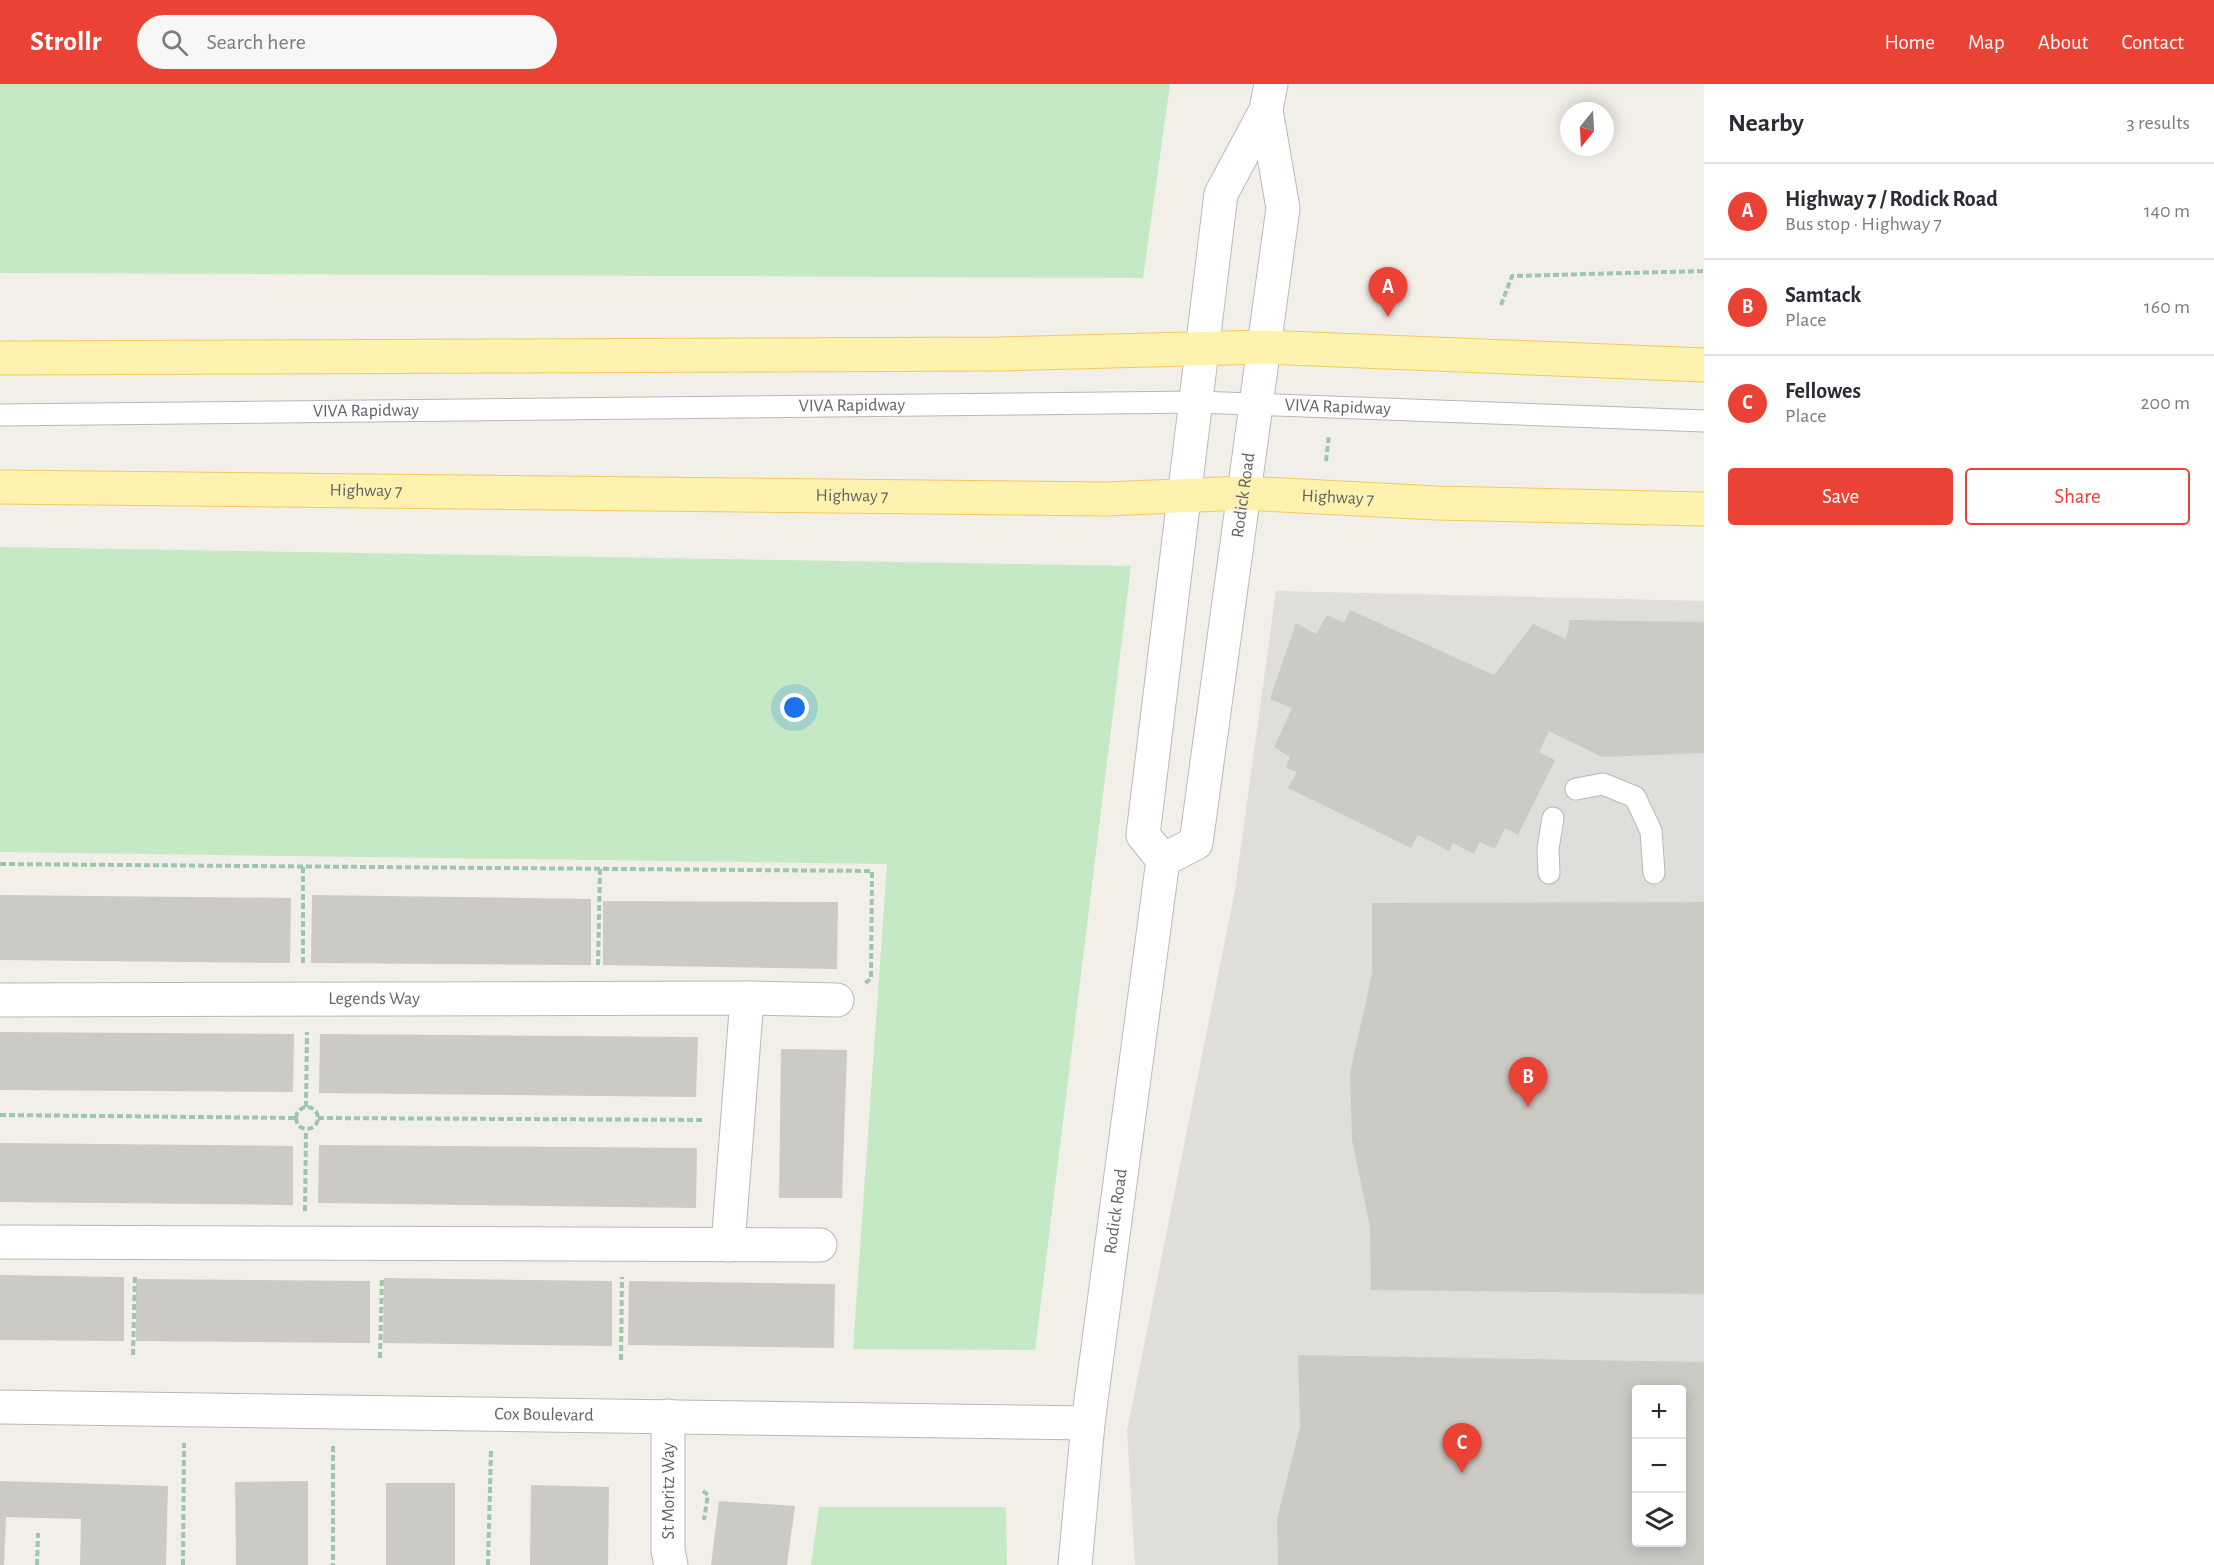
<!DOCTYPE html>
<html lang="en">
<head>
<meta charset="utf-8">
<style>
  body { margin:0; font-family:"Alegreya Sans",sans-serif; background:#f7f7f7; color:#2b2b33 }
  .controls { position:absolute; right:18px; bottom:18px; display:grid; overflow:hidden; border-radius:6px; box-shadow:0 3px 15px #0003 }
  .controls button { width:54px; height:54px; display:grid; place-items:center; padding:0; border:0; border-bottom:2px solid #e1e1e2; background:#fff; color:#2b2b33; font:30px sans-serif }
  .compass { position:absolute; left:1560px; top:18px; width:54px; height:54px; border-radius:50%; background:#fff; box-shadow:0 3px 15px #0003; rotate:198deg }
  .you { position:absolute; left:795px; top:624px; width:21px; height:21px; margin:-15px; border:4px solid #fff; border-radius:50%; background:#1a73e8; box-shadow:0 0 0 9px #1a73e833 }
  .badge { display:grid; place-items:center; width:39px; height:39px; border-radius:50%; background:#ea4335; color:#fff; font-size:20px; font-weight:700 }
  .pin { position:absolute; translate:-50% -50px; filter:drop-shadow(0 2px 3px #0008) }
  .pin::after { content:''; position:absolute; top:32px; width:21px; height:18px; background:inherit; clip-path:polygon(0 0,100% 0,50% 100%) }
  .list { margin:0; padding:0; list-style:none }
  h2 { display:flex; justify-content:space-between; align-items:center; height:78px; margin:0; padding:0 24px; font-size:26px }
  h2 small { font-size:20px; font-weight:400; color:#7c7c81 }
  .list li { display:grid; grid-template-columns:39px 1fr auto; gap:18px; align-items:center; box-sizing:border-box; height:96px; padding:0 24px; border-top:2px solid #e1e1e2 }
  .list b { display:block; font-size:22px; white-space:nowrap }
  .list p { margin:0; font-size:20px; white-space:nowrap; color:#7c7c81 }
  .list em { font-size:20px; font-style:normal; color:#7c7c81 }
  .actions { display:flex; gap:12px; padding:18px 24px }
  .actions a { flex:1; padding:14px 0; border:2px solid #ea4335; border-radius:6px; text-align:center; font-size:21px; color:#ea4335 }
  .actions .main { background:#ea4335; color:#fff }
  .icon { flex:none; width:33px; height:33px; fill:none; stroke:currentColor; stroke-width:2; stroke-linecap:round; stroke-linejoin:round }
  .map { position:relative; flex:none; width:1704px; height:1481px; overflow:hidden }
  header { display:flex; align-items:center; gap:36px; box-sizing:border-box; height:84px; padding:0 30px; background:#ea4335; color:#fff }
  header strong { font-size:28px }
  nav { display:flex; gap:33px; margin-inline-start:auto; font-size:21px }
  .search { width:420px; height:54px; background:#f7f7f7; display:flex; align-items:center; gap:15px; box-sizing:border-box; padding:0 21px; border-radius:33px; color:#7c7c81; font-size:22px }
  main { display:flex }
  aside { flex:1; background:#fff }
  .map>svg:first-child { display:block }
  .industrial { fill:#e0deda; fill-rule:evenodd }
  .green { fill:#c5e8c5 }
  .building { fill:#cccac5; fill-rule:evenodd }
  .lines { fill:none; stroke-linecap:round; stroke-linejoin:round }
  .lane-casing { stroke:#b5b8bc; stroke-width:23 }
  .street-casing { stroke:#b5b8bc; stroke-width:35 }
  .secondary-casing { stroke:#b6babf; stroke-width:35 }
  .primary-casing { stroke:#f2c960; stroke-width:35 }
  .path { stroke:#9cc7a9; stroke-width:4; stroke-dasharray:6 3; stroke-linecap:butt }
  .lane { stroke:#fff; stroke-width:21 }
  .street { stroke:#fff; stroke-width:33 }
  .secondary { stroke:#fff; stroke-width:33 }
  .primary { stroke:#fff2af; stroke-width:33 }
  .labels { text-anchor:middle; dominant-baseline:central; stroke-width:4.5; stroke-linejoin:round; paint-order:stroke }
  .street-label { font-size:18px; fill:#5f6368; stroke:#fff }
</style>
</head>
<body>
<header>
<strong>Strollr</strong>
<div class="search"><svg class="icon" aria-label="search" viewBox="0 0 24 24"><circle cx="10" cy="10" r="6"/><path d="M15 15l6 6"/></svg>Search here</div>
<nav><a>Home</a><a>Map</a><a>About</a><a>Contact</a></nav>
</header>
<main>
<div class="map">
<svg width="1704" height="1481" viewBox="0 0 1704 1481">
  <rect width="100%" height="100%" fill="#f1efe8"/>
  <path class="industrial" d="M1276,507L1704,517V1481H1135L1127,1346L1235,806ZM1636,1306H1682V1458H1636Z"/>
  <path class="green" d="M0,0H1170L1143,194L0,189Z
    M0,463L1131,482L1035,1266L853,1265L887,780L0,768Z
    M819,1423H1006L1007,1481H811Z"/>
  <path class="building" d="M1350,526L1494,591L1533,540L1566,555L1570,536L1704,538V669L1602,673L1549,647L1539,668L1555,676L1518,751L1505,744L1495,765L1480,758L1474,770L1453,759L1449,767L1418,751L1411,764L1288,704L1297,688L1286,684L1290,673L1274,663L1292,624L1270,615L1296,539L1316,550L1327,531L1344,539Z
    M0,811L291,814L290,879L0,876Z
    M312,811L591,815V881L311,879Z
    M603,817L838,818L837,885L603,881Z
    M1704,818V1210L1371,1206L1370,1143L1352,1056L1350,989L1372,890V819Z
    M0,948L294,950L293,1008L0,1006Z
    M320,950L698,953L696,1013L319,1009Z
    M781,965L847,966L842,1114H779Z
    M0,1059L293,1062V1121L0,1118Z
    M319,1061L697,1064L696,1124L318,1119Z
    M0,1191L124,1193V1257L0,1256Z
    M384,1194L612,1197V1262L383,1259Z
    M136,1195L370,1197V1259L136,1257Z
    M629,1197L835,1200L834,1264L628,1261Z
    M1298,1271L1704,1278V1481H1278L1277,1435L1300,1343ZM1636,1306H1682V1458H1636Z
    M0,1397L168,1402L166,1481H80L81,1435L6,1433L4,1481H0Z
    M308,1397V1481H236L235,1398Z
    M386,1399H455V1481H386Z
    M531,1401L609,1403L608,1481H530Z
    M719,1417L795,1422L787,1481H711Z"/>
  <g class="lines">
    <g class="lane-casing">
      <g id="lane">
        <path id="s1" d="M0,331L1197,318L1704,337"/>
        <path d="M1576,705L1603,700L1635,713L1651,747L1654,789"/>
        <path d="M1549,789L1548,765L1553,734"/>
      </g>
    </g>
    <g class="street-casing">
      <g id="street">
        <path id="s2" d="M0,916L747,914L837,916"/>
        <path d="M0,1158L820,1161"/>
        <path d="M728,1161L747,914"/>
        <path id="s3" d="M0,1323L1088,1339"/>
        <path d="M668,1332V1467L671,1481"/>
      </g>
    </g>
    <g class="secondary-casing">
      <g id="secondary">
        <path id="s4" d="M1163,776L1196,759L1283,124L1266,26L1271,0"/>
        <path id="s5" d="M1075,1481L1088,1339L1163,776L1143,751L1221,110L1266,26"/>
      </g>
    </g>
    <g class="primary-casing">
      <g id="primary">
        <path d="M0,274L1000,270L1264,263L1704,281"/>
        <path id="s6" d="M0,403L1107,415L1243,409L1437,419L1704,425"/>
      </g>
    </g>
    <path class="path" d="M1501,221L1512,192L1704,187
      M1326,377L1329,351
      M0,780L872,787L871,895L865,899
      M303,783V881
      M598,881L600,785
      M296 1034a11 11 0 1 1 22 0a11 11 0 1 1-22 0Z
      M306,1023L307,948
      M0,1031L295,1034
      M318,1034L704,1036
      M305,1127L306,1046
      M133,1271L135,1191
      M380,1274L382,1193
      M621,1276L622,1193
      M333,1362V1481
      M703,1407L708,1411L704,1436
      M37,1481L38,1449
      M183,1481L184,1359
      M488,1481L491,1365"/>
    <use href="#lane" class="lane"/>
    <use href="#street" class="street"/>
    <use href="#secondary" class="secondary"/>
    <use href="#primary" class="primary"/>
  </g>
  <g class="labels">
    <g class="street-label">
      <text stroke="none"><textPath href="#s1" startOffset="852">VIVA Rapidway</textPath></text>
      <text stroke="none"><textPath href="#s1" startOffset="1338">VIVA Rapidway</textPath></text>
      <text stroke="none"><textPath href="#s1" startOffset="366">VIVA Rapidway</textPath></text>
      <text stroke="none"><textPath href="#s6" startOffset="366">Highway 7</textPath></text>
      <text stroke="none"><textPath href="#s4" startOffset="388">Rodick Road</textPath></text>
      <text stroke="none"><textPath href="#s6" startOffset="852">Highway 7</textPath></text>
      <text stroke="none"><textPath href="#s6" startOffset="1338">Highway 7</textPath></text>
      <text stroke="none"><textPath href="#s2" startOffset="374">Legends Way</textPath></text>
      <text stroke="none"><textPath href="#s5" startOffset="356">Rodick Road</textPath></text>
      <text stroke="none"><textPath href="#s3" startOffset="544">Cox Boulevard</textPath></text>
      <text transform="translate(669 1407) rotate(-90)">St Moritz Way</text>
    </g>
  </g>
</svg>
<div class="controls">
<button>+</button>
<button>−</button>
<button><svg class="icon" aria-label="layers" viewBox="0 0 24 24"><path d="M12 4l9 5-9 5-9-5zM3 14l9 5 9-5"/></svg></button>
</div>
<svg class="compass" viewBox="-18 -18 36 36"><path d="M0-13l5 13h-10z" fill="#e53935"/><path d="M0 13l5-13h-10z" fill="#7c7c81"/></svg>
<div class="you"></div>
<div class="pin badge" style="left:1388px;top:233px">A</div>
<div class="pin badge" style="left:1528px;top:1023px">B</div>
<div class="pin badge" style="left:1462px;top:1389px">C</div>
</div>
<aside>
<h2>Nearby<small>3 results</small></h2>
<ul class="list">
<li><span class="badge">A</span><div><b>Highway 7 / Rodick Road</b><p>Bus stop · Highway 7</p></div><em>140 m</em></li>
<li><span class="badge">B</span><div><b>Samtack</b><p>Place</p></div><em>160 m</em></li>
<li><span class="badge">C</span><div><b>Fellowes</b><p>Place</p></div><em>200 m</em></li>
</ul>
<div class="actions"><a class="main">Save</a><a>Share</a></div>
</aside>
</main>
</body>
</html>
